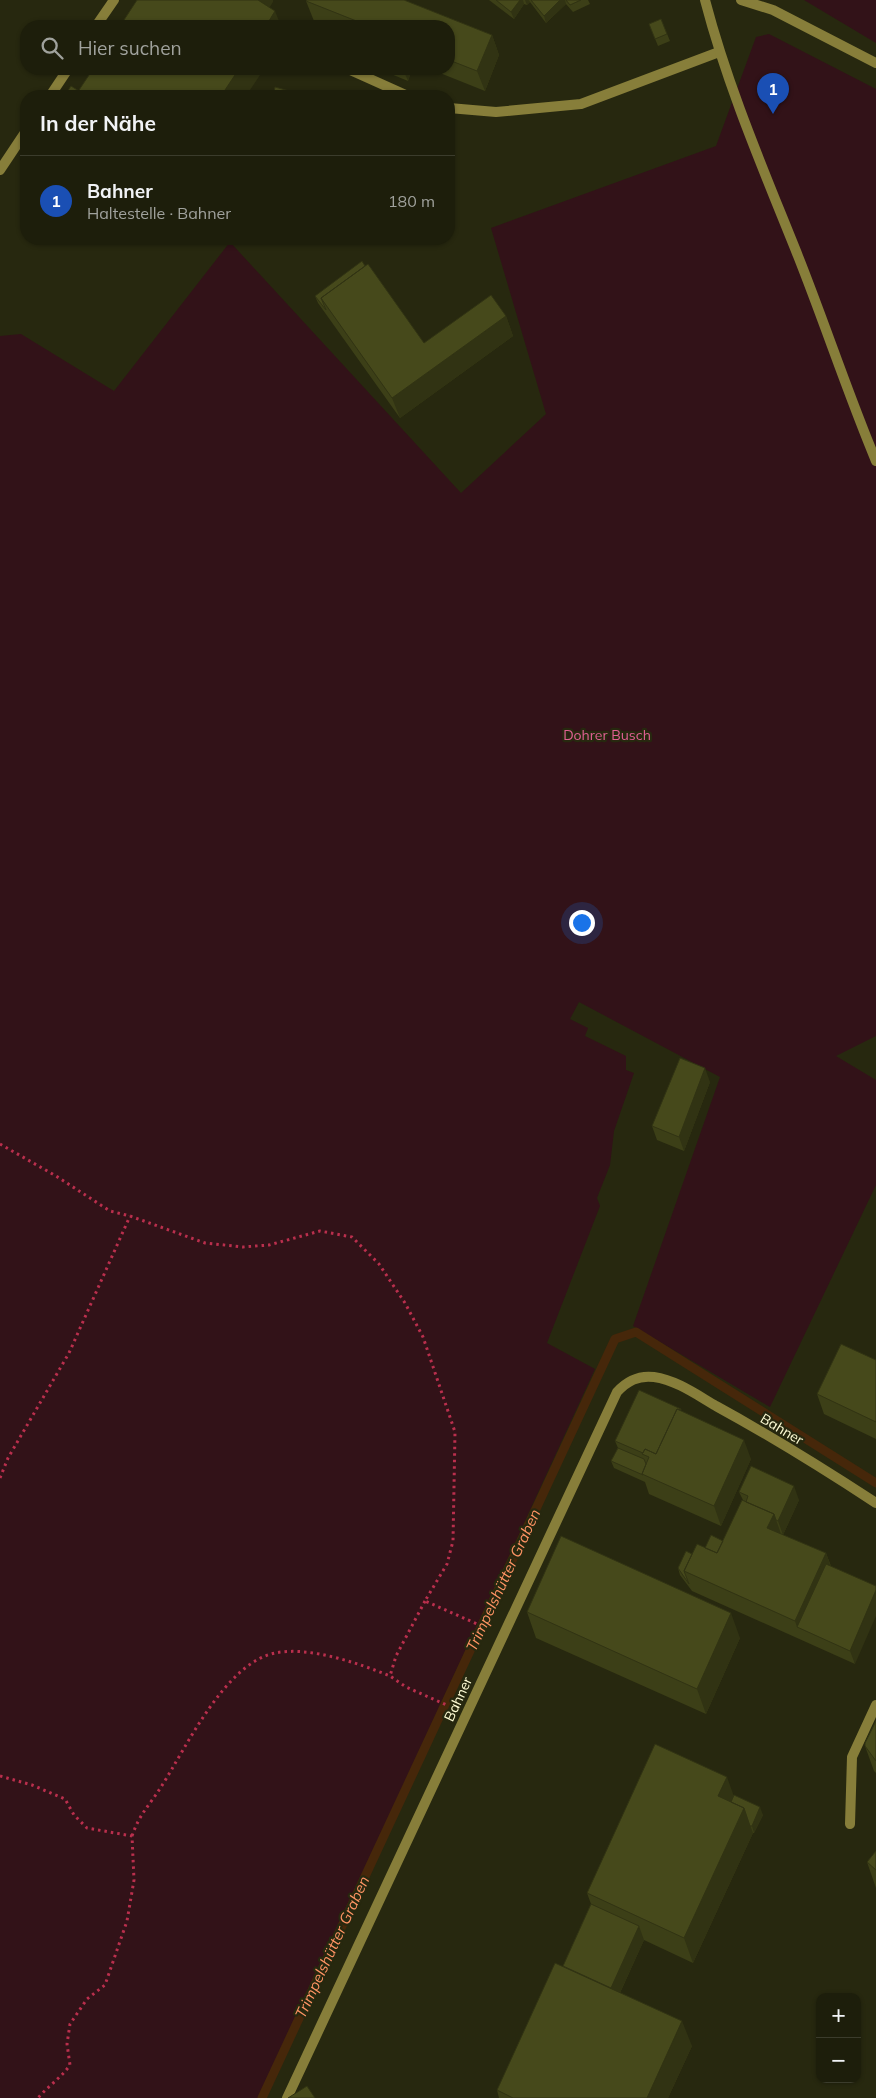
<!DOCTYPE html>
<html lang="de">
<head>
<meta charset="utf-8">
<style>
  body { margin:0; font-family:Mulish,sans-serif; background:#252714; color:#f1f3f6 }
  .controls { position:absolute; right:15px; bottom:15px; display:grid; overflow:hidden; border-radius:10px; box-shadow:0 1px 4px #0004 }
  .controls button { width:45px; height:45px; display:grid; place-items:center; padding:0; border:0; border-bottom:1px solid #3b3c2c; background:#1d1e0b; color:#f1f3f6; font:25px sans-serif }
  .you { position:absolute; left:581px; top:922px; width:18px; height:18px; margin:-12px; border:4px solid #fff; border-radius:50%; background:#1a73e8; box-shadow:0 0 0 8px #1a73e833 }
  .badge { display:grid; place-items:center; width:32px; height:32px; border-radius:50%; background:#ff0210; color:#fff; font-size:16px; font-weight:700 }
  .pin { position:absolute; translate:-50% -41px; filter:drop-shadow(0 1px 2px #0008) }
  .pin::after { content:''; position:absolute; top:26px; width:18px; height:15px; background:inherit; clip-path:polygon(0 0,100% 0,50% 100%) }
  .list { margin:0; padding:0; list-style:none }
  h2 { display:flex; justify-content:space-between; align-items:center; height:65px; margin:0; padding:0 20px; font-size:21px }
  h2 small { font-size:16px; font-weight:400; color:#a0a29d }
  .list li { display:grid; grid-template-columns:32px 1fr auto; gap:15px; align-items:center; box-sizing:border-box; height:90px; padding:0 20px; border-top:1px solid #3b3c2c }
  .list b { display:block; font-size:19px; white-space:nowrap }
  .list p { margin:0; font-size:16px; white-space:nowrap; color:#a0a29d }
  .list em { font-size:16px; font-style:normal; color:#a0a29d }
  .icon { flex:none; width:28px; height:28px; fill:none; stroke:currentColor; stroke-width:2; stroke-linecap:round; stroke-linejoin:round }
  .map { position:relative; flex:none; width:876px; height:2098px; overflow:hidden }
  .search { position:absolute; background:#1d1e0b; box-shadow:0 1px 4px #0004; left:20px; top:20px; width:435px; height:55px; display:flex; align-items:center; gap:12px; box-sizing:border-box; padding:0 18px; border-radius:20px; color:#a0a29d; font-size:19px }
  .panel { position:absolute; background:#1d1e0b; box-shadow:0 1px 4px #0004; left:20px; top:90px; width:435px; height:155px; border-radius:20px }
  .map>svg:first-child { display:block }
  .green { fill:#321218 }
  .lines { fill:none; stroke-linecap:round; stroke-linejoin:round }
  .stream { stroke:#46270a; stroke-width:9 }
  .path { stroke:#ba2f4d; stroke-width:3; stroke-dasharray:2.5 4; stroke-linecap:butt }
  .service { stroke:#877e3a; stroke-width:10 }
  .minor { stroke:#877e3a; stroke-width:10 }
  .tertiary { stroke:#877e3a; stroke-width:10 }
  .wall { fill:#3c3f17 }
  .shaded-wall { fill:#313313 }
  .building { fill:#46491b; stroke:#313313 }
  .labels { text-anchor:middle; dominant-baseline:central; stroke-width:4.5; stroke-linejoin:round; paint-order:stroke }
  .park-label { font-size:14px; fill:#e16094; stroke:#27280f }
  .street-label { font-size:14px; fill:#fffdd6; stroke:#27280f }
  .water-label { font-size:15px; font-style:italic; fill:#ff9464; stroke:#27280f }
</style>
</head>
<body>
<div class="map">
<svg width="876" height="2098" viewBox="0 0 876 2098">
  <rect width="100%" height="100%" fill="#27280f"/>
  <path class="green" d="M804,0H876V43Z
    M769,34L876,89V1036L836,1056L876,1080V1185L770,1407L633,1326L720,1077L579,1002L570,1019L588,1028L585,1036L626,1056V1070L634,1073L614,1131L610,1165L597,1198L600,1206L547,1343L595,1369L259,2098H0V336L21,334L114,391L230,242L461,493L546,414L491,228L716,146L756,37Z"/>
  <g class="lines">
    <path class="stream" d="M262,2098L615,1339L636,1332L876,1483"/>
    <path class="path" d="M0,1144L56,1176L110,1211L130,1216L205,1243L243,1247L269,1245L320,1231L352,1237L379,1264L405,1303L423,1337L455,1432L453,1541L447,1564L425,1601L484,1627
      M0,1478L8,1458L69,1353L130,1216
      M425,1601L396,1656L390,1676L406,1687L449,1706
      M0,1776L32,1785L65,1799L74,1815L87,1828L132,1836L134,1880L127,1921L105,1985L87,1999L70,2024L67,2044L70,2065C61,2078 48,2086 38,2098
      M132,1836C140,1813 149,1806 161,1787C186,1748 225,1663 275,1653C309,1646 358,1663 390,1676"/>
    <path class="service" d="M96,26L114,0
      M348,69L408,96
      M50,96L68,69
      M449,108L496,112L581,104L719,52
      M0,170L26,131
      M287,2098L617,1392C627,1381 638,1375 654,1377C676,1380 697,1395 716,1406C771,1436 824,1469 876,1503"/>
    <path class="minor" d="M741,0L773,10L876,63
      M850,1824L852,1757L876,1705"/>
    <path class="tertiary" d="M705,0C728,88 764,171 798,256C825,324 848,394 876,461"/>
  </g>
  <path class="wall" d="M307,0H404L492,35L499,55L485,91L430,69H449V26H327L314,21L306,1Z
    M489,0H588L590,4L573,12L566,4L546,23L530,2L527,5L524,4L514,19Z
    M661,19L670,41L658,46L649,24Z
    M390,69H412L408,81L391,74Z
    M315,296L424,343L506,316L513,336L400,418L318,303Z
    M710,1082L684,1151L657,1140L652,1126Z
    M876,1360V1439L824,1414L817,1394Z
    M682,1411L751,1459L721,1526L649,1494L645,1482L614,1468L611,1461L618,1448L615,1441Z
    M739,1492L799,1500L783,1535L826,1553L831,1566L855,1664L692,1591L680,1575L678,1568L692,1554L723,1541L743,1500Z
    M527,1612L740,1638L706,1714L536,1638Z
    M876,1721V1773L874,1771L865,1746Z
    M734,1795L763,1815L754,1833H753L693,1963L644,1940L620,1993L692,2046L668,2098H499L497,2090L563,1966L591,1904L587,1893Z
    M876,1851V1888L867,1862Z"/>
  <path class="shaded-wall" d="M253,0H273V2L261,21Z
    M520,0H523L524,4L514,19L511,12Z
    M525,0H529L530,2L527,5Z
    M560,0H565L566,4L546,23L544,16Z
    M275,11L281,26H266Z
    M492,35L499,55L485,91L477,71Z
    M239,69H264L246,96H221Z
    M403,69H412L408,81Z
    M506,316L513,336L400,418L392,398Z
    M705,1068L710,1082L684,1151L679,1137Z
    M744,1440L751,1459L721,1526L714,1506Z
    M794,1486L799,1500L783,1535L778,1521Z
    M774,1514L781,1534L767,1528Z
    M826,1553L833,1573L797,1627L795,1621Z
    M876,1590V1616L855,1664L850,1651Z
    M731,1613L740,1638L706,1714L697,1689Z
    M727,1777L736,1802L730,1816L718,1796Z
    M760,1807L763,1815L754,1833L752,1826Z
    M744,1808L753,1833L693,1963L684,1938Z
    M639,1926L644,1940L612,2010L607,1996Z
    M682,2021L692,2046L668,2098H647Z"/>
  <path class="building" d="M137,0H258L275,11L266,26H120Z
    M307,0H404L492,35L477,71L449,60V26H369L306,1Z
    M496,0H520L511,12Z
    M531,0H560L544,16Z
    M566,0H581L570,5Z
    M661,19L667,34L655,39L649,24Z
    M93,69H239L221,96H75Z
    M71,86L79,91L75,96H64Z
    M275,87L307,96H273Z
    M362,261L365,266L321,298L326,310L315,296Z
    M368,264L424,343L491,295L506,316L392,398L321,298Z
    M680,1058L705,1068L679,1137L652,1126Z
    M841,1344L876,1360V1422L817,1394Z
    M639,1390L681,1409V1410L677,1409L656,1454L645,1449L643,1453L615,1441Z
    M677,1409L744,1440L714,1506L642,1474L649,1457L642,1454L645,1449L656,1454Z
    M618,1448L644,1459L646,1464L642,1474L643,1475L611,1461Z
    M751,1466L794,1486L778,1521L776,1520L774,1514L746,1502L748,1496L739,1492Z
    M742,1500L774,1514L767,1528L826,1553L795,1621L684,1571L697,1544L717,1553Z
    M711,1535L723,1541L717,1553L705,1548Z
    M561,1536L731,1613L697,1689L527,1612Z
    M686,1551L692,1554L684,1571L689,1584L678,1568Z
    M826,1564L876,1586V1590L850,1651L797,1627Z
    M876,1721V1761L865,1746V1743Z
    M655,1744L727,1777L718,1796L744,1808L684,1938L587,1893Z
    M734,1795L760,1807L752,1826H750L744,1808L731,1802Z
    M876,1851V1870L867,1862Z
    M591,1904L639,1926L611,1988L563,1966Z
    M555,1963L682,2021L647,2098H513L497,2090Z
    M307,2086L315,2098H288Z"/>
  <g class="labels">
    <g class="park-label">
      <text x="607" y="735">Dohrer Busch</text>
    </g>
    <g class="street-label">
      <text transform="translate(782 1429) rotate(31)">Bahner</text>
      <text transform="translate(458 1699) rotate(-65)">Bahner</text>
    </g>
    <g class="water-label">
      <text transform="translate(503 1580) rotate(-65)">Trimpelshütter Graben</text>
      <text transform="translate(332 1947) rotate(-65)">Trimpelshütter Graben</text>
    </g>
  </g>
</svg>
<div class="controls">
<button>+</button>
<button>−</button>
</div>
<div class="you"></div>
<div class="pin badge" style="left:773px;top:114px;background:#1a4fb4">1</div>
<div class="search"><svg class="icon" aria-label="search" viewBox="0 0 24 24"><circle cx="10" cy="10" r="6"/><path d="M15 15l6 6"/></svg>Hier suchen</div>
<section class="panel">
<h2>In der Nähe<small></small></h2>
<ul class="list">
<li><span class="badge" style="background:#1a4fb4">1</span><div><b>Bahner</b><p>Haltestelle · Bahner</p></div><em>180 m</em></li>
</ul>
</section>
</div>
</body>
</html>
